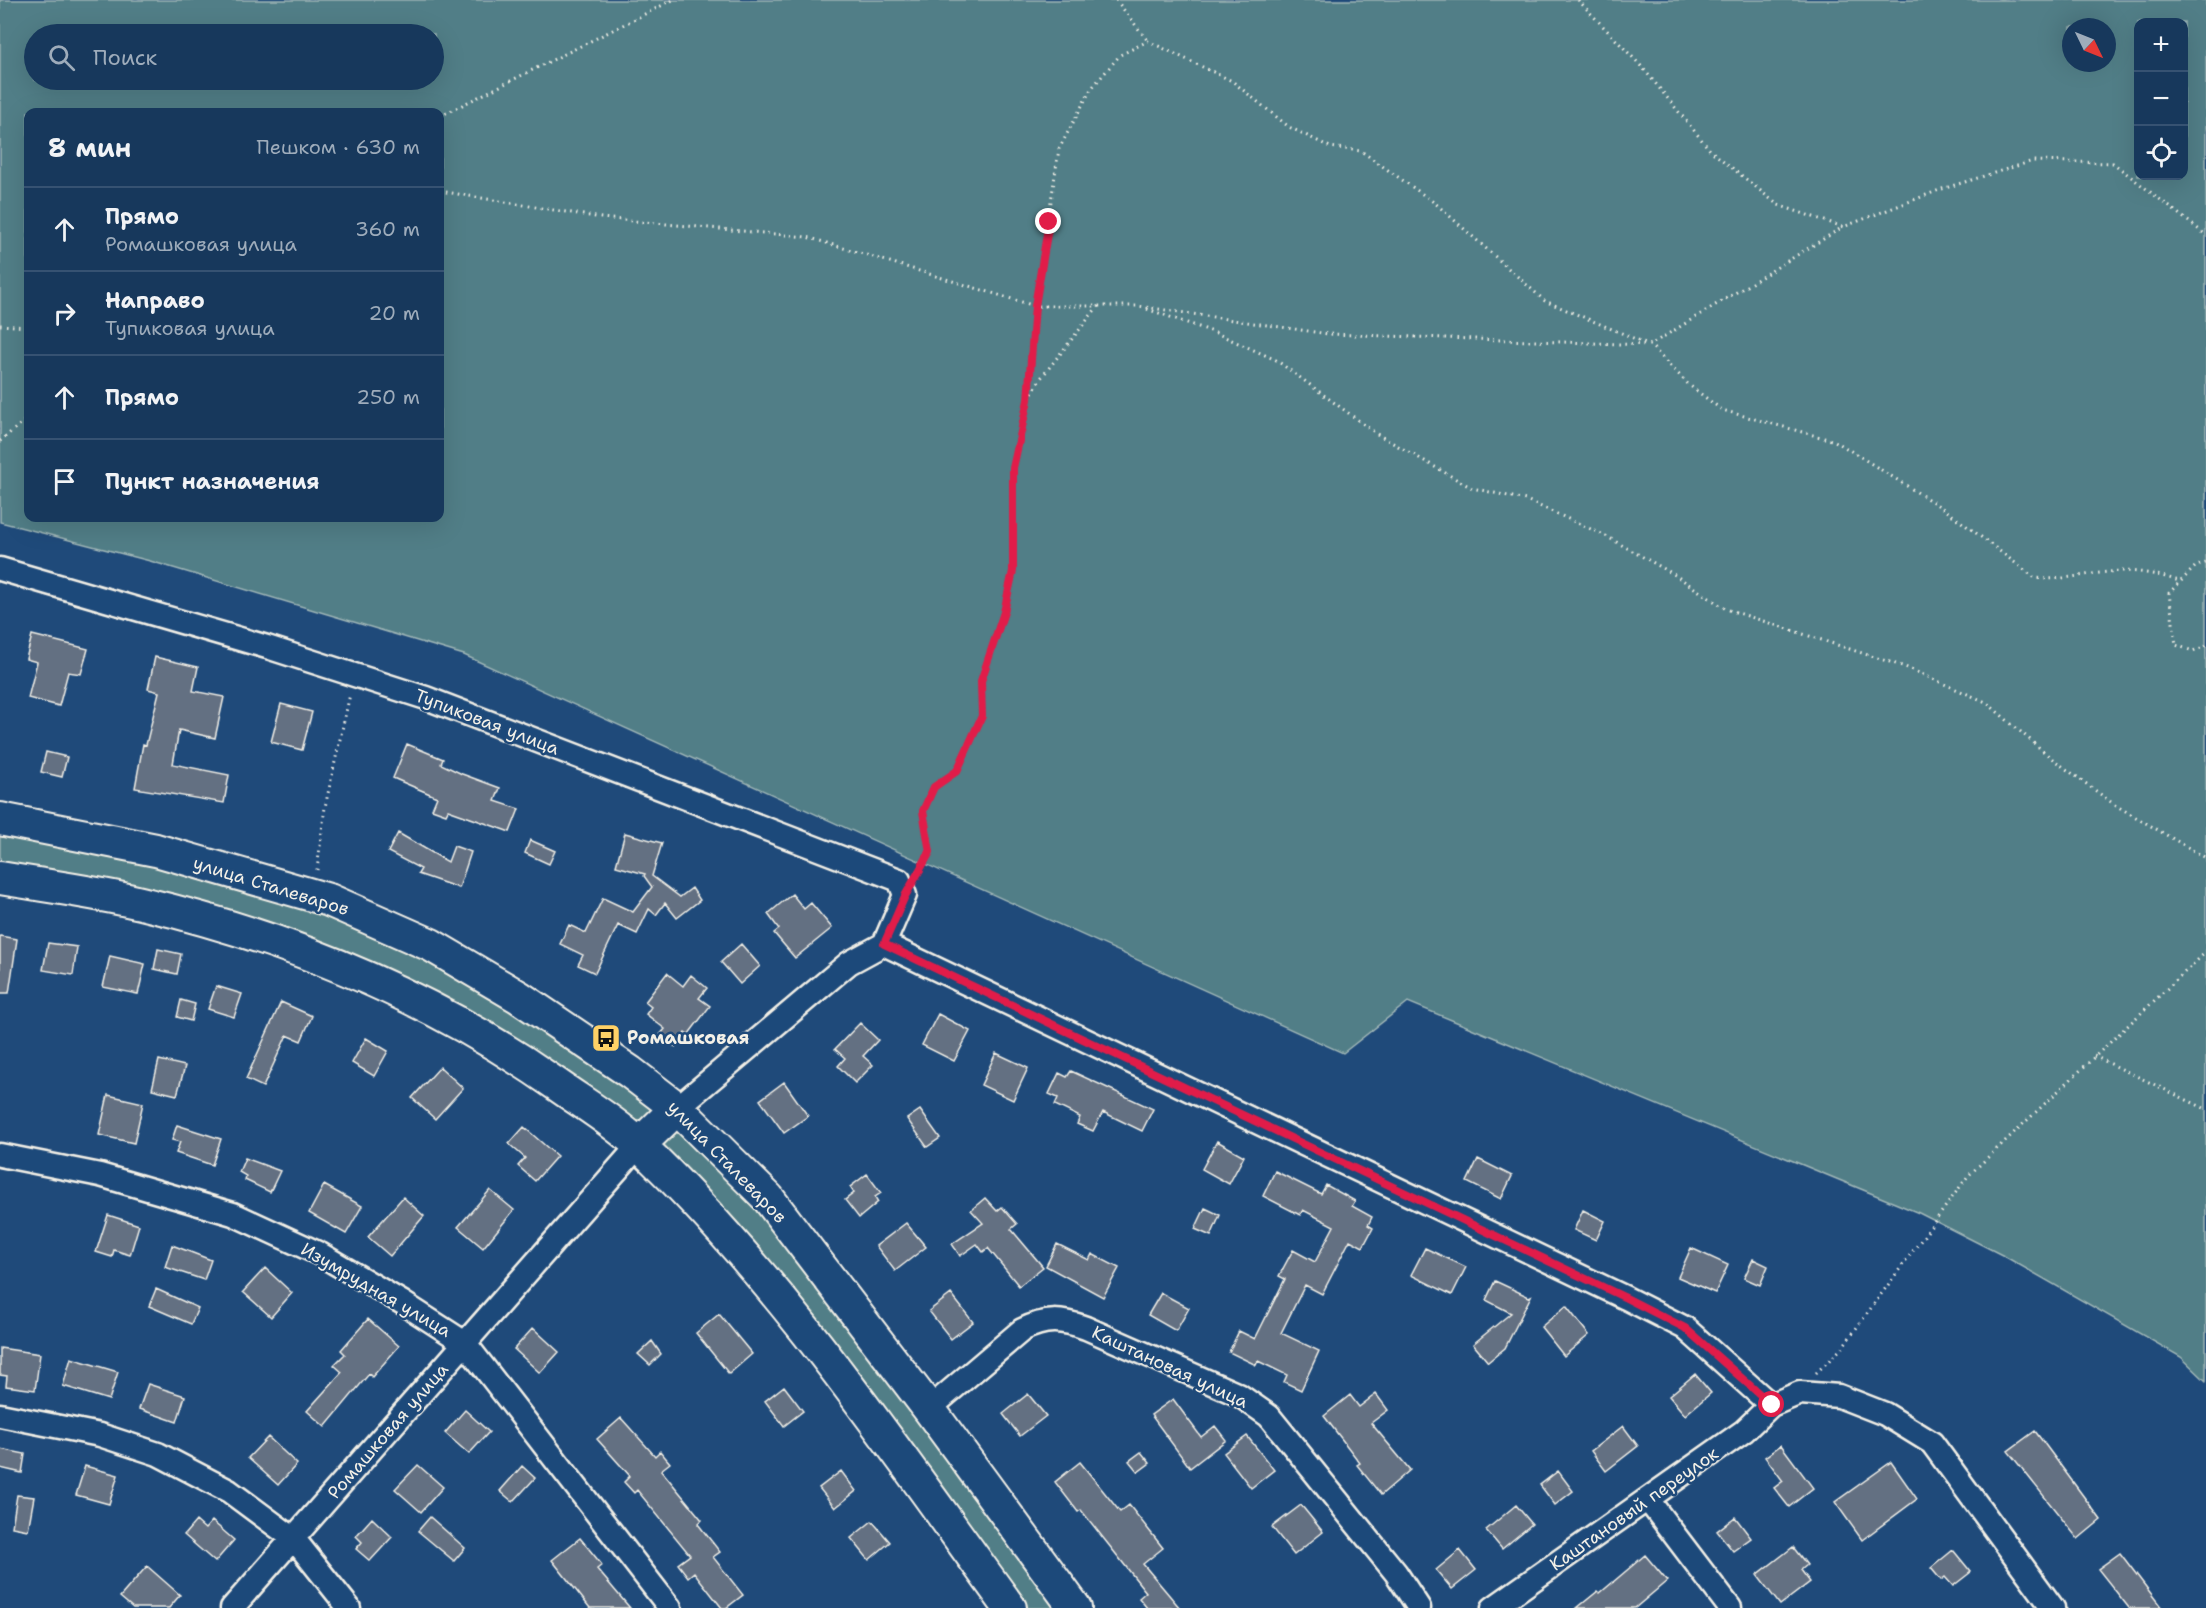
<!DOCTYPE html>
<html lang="ru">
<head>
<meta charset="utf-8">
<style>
  body { margin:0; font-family:"Shantell Sans",sans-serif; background:#244365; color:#f1f3f6 }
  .controls { position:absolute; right:18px; top:18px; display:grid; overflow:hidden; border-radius:12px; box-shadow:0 6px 24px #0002 }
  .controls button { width:54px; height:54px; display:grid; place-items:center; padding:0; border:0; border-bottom:2px solid #365272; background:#17385c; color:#f1f3f6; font:30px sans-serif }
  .compass { position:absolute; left:2062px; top:18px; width:54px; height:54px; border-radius:50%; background:#17385c; box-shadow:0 6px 24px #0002; rotate:133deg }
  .stop { position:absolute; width:18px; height:18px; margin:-14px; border:4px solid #e11d48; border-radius:50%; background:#fff }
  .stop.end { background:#e11d48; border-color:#fff; box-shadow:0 2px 6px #0008 }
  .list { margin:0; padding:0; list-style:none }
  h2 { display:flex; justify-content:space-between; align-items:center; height:78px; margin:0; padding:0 24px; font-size:26px }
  h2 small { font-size:20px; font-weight:400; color:#9eacbb }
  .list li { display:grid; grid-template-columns:39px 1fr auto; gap:18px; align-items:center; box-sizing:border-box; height:84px; padding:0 24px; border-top:2px solid #365272 }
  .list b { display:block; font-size:22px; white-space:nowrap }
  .list p { margin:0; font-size:20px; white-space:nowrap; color:#9eacbb }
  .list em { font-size:20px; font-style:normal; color:#9eacbb }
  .icon { flex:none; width:33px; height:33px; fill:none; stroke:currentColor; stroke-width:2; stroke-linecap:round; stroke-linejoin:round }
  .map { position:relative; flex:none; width:2206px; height:1608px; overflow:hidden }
  .search { position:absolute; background:#17385c; box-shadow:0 6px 24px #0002; left:24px; top:24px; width:420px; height:66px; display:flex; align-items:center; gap:15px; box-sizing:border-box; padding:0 21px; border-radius:33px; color:#9eacbb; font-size:22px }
  .panel { position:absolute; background:#17385c; box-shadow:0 6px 24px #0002; left:24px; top:108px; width:420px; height:414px; border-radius:12px }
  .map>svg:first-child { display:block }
  .green { fill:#517e87; stroke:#a2b8b8; stroke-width:1.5; fill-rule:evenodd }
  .building { fill:#636f82; stroke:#f4f1e8; stroke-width:1.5 }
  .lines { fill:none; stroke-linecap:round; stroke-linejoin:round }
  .street-casing { stroke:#f4f1e8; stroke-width:27 }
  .secondary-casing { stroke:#f4f1e8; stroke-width:36 }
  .path { stroke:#f4f1e8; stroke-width:3; stroke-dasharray:1.5 4.5; stroke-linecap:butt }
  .street { stroke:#1f4a7a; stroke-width:22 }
  .secondary { stroke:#1f4a7a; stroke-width:32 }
  .route { stroke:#e11d48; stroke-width:8 }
  .labels { text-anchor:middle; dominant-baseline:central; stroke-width:5; stroke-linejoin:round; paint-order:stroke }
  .street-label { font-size:18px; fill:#f4f1e8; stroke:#1f4a7a }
  .poi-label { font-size:18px; font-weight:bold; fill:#f4f1e8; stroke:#1f4a7a; text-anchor:start }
</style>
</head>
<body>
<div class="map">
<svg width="2206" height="1608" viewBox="0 0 2206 1608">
  <rect width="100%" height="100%" fill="#1f4a7a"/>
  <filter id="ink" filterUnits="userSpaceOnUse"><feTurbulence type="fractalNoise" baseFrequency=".0167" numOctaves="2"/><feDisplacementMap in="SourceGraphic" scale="12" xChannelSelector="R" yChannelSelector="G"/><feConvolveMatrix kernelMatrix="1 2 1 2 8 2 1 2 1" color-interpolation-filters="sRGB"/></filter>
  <g filter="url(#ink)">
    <path class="green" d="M0,0H2206V1381L2181,1357L2004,1256L1919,1213L1408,1002L1343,1053L464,655L150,561L0,522ZM2138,22H2184V176H2138ZM2071,27H2107V63H2071ZM34,34H434V80H34ZM28,112H440V518H28Z
      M0,829L119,851L305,902L454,967L657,1107L644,1129L437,999L0,863Z
      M678,1125L737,1181L1063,1608H1020L655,1147Z"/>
    <path class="building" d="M32,635L88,649L81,674L68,672L59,706L28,698L37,662L26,659Z
      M155,657L198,667L193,691L224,697L215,738L179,730L173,764L229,775L224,803L135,788L143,744L146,745L159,692L148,689Z
      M281,704L312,712L302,750L271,742Z
      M407,744L443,759L441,764L462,774L500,788L495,801L519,809L510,832L448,810L446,814L432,809L437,797L393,778Z
      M46,752L67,757L62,777L41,772Z
      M398,833L448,862L454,846L471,852L459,888L418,874L421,869L388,852Z
      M625,833L662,843L652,876L680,897L692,888L700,900L677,918L665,903L656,915L649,909L637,934L618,925L595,973L578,965L583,955L560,944L569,925L586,933L603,898L633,912L652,887L644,876L645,874L616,866Z
      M530,840L555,851L549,864L525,853Z
      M792,894L804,909L811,903L832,928L795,958L774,933L779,929L768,914Z
      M0,936L17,939L9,993H0Z
      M48,943L77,947L73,975L43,970Z
      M741,944L760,966L740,984L721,962Z
      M158,949L181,954L177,974L154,969Z
      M110,956L145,964L138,994L103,987Z
      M667,973L683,986L691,975L707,988L699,998L710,1006L688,1035L685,1033L675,1047L660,1035L665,1029L646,1014L651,1007L645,1002Z
      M216,986L242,994L234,1017L208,1009Z
      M181,1000L195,1004L191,1021L177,1017Z
      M281,1002L312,1016L301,1041L287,1035L263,1087L246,1079Z
      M938,1014L970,1031L954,1061L922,1045Z
      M860,1023L878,1040L863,1056L873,1065L855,1083L838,1066L845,1058L835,1049Z
      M366,1038L388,1051L374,1076L352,1063Z
      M996,1053L1028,1068L1013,1100L981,1085Z
      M159,1060L185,1066L177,1095L152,1089Z
      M440,1067L463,1088L435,1119L412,1098Z
      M1071,1071L1153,1109L1142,1131L1103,1112L1093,1131L1077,1124L1080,1117L1055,1105L1058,1098L1049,1094L1059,1073L1067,1077Z
      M784,1082L808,1116L784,1133L760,1100Z
      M108,1095L143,1103L134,1143L99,1135Z
      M920,1110L940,1138L927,1147L907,1119Z
      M177,1125L221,1139L212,1165L176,1153L180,1142L172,1140Z
      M524,1127L557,1156L535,1181L518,1166L525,1158L509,1144Z
      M1217,1141L1244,1156L1229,1184L1202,1169Z
      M245,1158L280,1171L270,1192L245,1180L246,1176L239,1172Z
      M1478,1159L1512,1176L1501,1199L1467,1182Z
      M1275,1171L1321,1194L1326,1185L1355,1201L1352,1206L1372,1217L1368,1225L1373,1228L1363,1247L1350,1240L1322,1294L1305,1285L1281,1333L1319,1351L1301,1390L1284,1382L1287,1375L1258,1361L1256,1365L1229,1352L1239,1331L1255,1339L1285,1279L1279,1276L1293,1250L1315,1262L1334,1226L1303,1210L1300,1215L1263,1196Z
      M867,1174L881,1193L875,1197L878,1202L859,1218L845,1200L854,1193L850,1187Z
      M324,1185L362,1206L346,1234L309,1213Z
      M490,1190L514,1210L483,1248L458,1227Z
      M403,1197L424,1216L390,1256L368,1237Z
      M985,1198L997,1211L1002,1207L1017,1224L1011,1229L1043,1267L1019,1286L988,1248L983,1252L977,1244L960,1256L952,1244L983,1223L971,1210Z
      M1205,1208L1220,1215L1211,1236L1195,1229Z
      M1583,1210L1605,1221L1596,1240L1574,1230Z
      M108,1215L139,1225L130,1255L114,1250L112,1257L96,1252Z
      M906,1223L926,1247L895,1271L876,1246Z
      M1057,1244L1089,1260L1092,1254L1119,1268L1103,1297L1046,1266Z
      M172,1245L211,1260L204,1280L165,1267Z
      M1425,1248L1466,1267L1452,1295L1411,1275Z
      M1691,1248L1728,1265L1715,1293L1678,1277Z
      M1753,1259L1768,1266L1760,1285L1744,1278Z
      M265,1268L292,1293L271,1317L243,1292Z
      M1495,1281L1529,1297L1531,1296L1505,1348L1488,1362L1473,1344L1511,1313L1486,1300Z
      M156,1289L198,1308L191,1324L149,1306Z
      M1161,1293L1189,1308L1176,1331L1148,1315Z
      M951,1294L973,1322L951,1339L929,1311Z
      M1566,1306L1589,1335L1564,1356L1541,1327Z
      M719,1314L752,1354L729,1374L696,1333Z
      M368,1319L399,1346L372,1377L369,1374L325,1427L307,1411L342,1372L334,1365L345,1354L341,1350Z
      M533,1328L559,1352L540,1373L514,1349Z
      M652,1341L661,1354L650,1365L638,1354Z
      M0,1348L40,1354L35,1390L6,1386L7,1376L0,1375Z
      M71,1358L118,1372L109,1400L63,1386Z
      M1695,1374L1711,1393L1685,1415L1669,1396Z
      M148,1384L185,1396L177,1422L139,1409Z
      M784,1386L803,1411L784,1426L765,1401Z
      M1028,1394L1046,1416L1020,1436L1003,1414Z
      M1376,1394L1388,1410L1371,1423L1410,1470L1381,1495L1357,1465L1360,1463L1324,1416L1350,1395L1359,1407Z
      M1173,1399L1201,1437L1215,1426L1226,1440L1190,1468L1151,1415Z
      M465,1410L489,1432L469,1454L445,1433Z
      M621,1418L655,1456L660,1451L670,1463L661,1470L702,1520L698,1524L720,1552L713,1557L743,1595L726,1608H722L694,1572L688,1577L678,1564L690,1555L637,1490L634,1493L624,1482L630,1476L597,1439Z
      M1623,1426L1638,1446L1606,1471L1591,1451Z
      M2035,1431L2101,1520L2078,1539L2008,1451Z
      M1247,1436L1274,1470L1251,1488L1224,1453Z
      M268,1437L297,1464L278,1485L248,1458Z
      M1781,1445L1813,1488L1789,1507L1774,1488L1783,1481L1765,1457Z
      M0,1449L25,1454L22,1473L0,1468Z
      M1141,1452L1150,1463L1138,1472L1129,1461Z
      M1080,1462L1120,1512L1129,1505L1163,1548L1143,1564L1180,1608H1147L1139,1598L1146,1592L1081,1510L1078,1512L1055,1482Z
      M1891,1462L1917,1499L1862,1540L1835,1502Z
      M418,1465L443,1487L421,1512L395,1489Z
      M85,1466L118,1475L109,1504L76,1495Z
      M522,1466L535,1478L513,1502L500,1491Z
      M841,1471L856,1491L835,1508L819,1488Z
      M1558,1471L1573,1491L1555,1505L1540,1485Z
      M17,1495L34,1497L28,1530L12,1527Z
      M1301,1505L1323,1532L1294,1555L1272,1527Z
      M1516,1505L1532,1524L1502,1549L1486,1530Z
      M430,1517L465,1548L454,1561L418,1531Z
      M1735,1517L1751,1538L1733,1551L1717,1531Z
      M372,1518L392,1537L370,1561L356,1549L362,1542L356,1536Z
      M196,1521L205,1529L212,1521L234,1540L215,1562L184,1535Z
      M872,1521L890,1542L869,1560L851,1538Z
      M580,1538L602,1565L597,1569L630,1608H590L552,1560Z
      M1793,1547L1807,1565L1801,1570L1810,1582L1780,1605L1757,1575Z
      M1460,1550L1476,1570L1452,1589L1436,1570Z
      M1953,1550L1971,1572L1953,1586L1945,1577L1941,1580L1931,1568Z
      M2120,1553L2162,1608H2129L2098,1569Z
      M1645,1555L1667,1581L1635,1608H1577L1598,1591L1600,1593Z
      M147,1566L180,1595L169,1608H133L120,1597Z"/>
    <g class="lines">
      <g class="street-casing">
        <path id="street" d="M0,569L267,647L426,698L899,880L905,895L884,944
          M884,944L1626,1298L1685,1328L1771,1405L1800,1393L1839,1396L1885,1414L1932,1443L2053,1608
          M677,1108L849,963L884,944
          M0,1155L100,1175L233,1214L320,1254L403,1303L465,1343L670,1608
          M929,1409L1022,1330C1046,1318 1061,1319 1086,1328L1239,1395L1269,1416L1396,1573L1419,1608
          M0,1415L100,1435L158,1454L229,1491L294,1539L349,1608
          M1648,1500L1730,1608
          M232,1608L639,1145
          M1493,1608L1744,1431L1771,1405"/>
      </g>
      <g class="secondary-casing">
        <path id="secondary" d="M0,819L156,850L329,900L431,945L519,997L630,1072L677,1108L768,1198L929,1409L1075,1608
          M0,878C47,886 95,892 141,903C289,938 431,996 556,1084C584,1104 615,1122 640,1146C783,1282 894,1449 1010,1608
          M639,1145L677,1108"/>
      </g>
      <path class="path" d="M1116,0L1148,41
        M1578,0L1642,67L1710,150L1778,205L1843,227L1942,189L2033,161L2113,163L2206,235
        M440,116L673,0
        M440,191L601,218L807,237L1035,306H1138L1328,334L1650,345L1843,227
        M1147,309L1216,333L1276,360L1377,434L1472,488L1526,500L1604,535L1675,575L1726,609L1905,667L1986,702L2050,757L2115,805L2206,858
        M0,325L28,327
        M1029,398L1041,378L1099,305
        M0,441L28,418
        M2206,563L2196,566L2169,593L2176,645L2193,651L2206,646
        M317,870L325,807L350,694
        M917,873L930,852L923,811L934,787L957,771L982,716L981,681L1004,612L1013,571V468L1028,400L1035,306L1059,149L1091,89L1120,55L1148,41L1232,81L1289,127L1330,147L1361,151L1435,203L1545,301L1650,345L1689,385L1722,410L1835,441L1947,511L2035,578C2061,581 2084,574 2109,572C2132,569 2158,574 2179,581
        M2094,1056L2206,1109
        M1816,1373L1841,1349L1968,1176L2206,952"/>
      <use href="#street" class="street"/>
      <use href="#secondary" class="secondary"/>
    </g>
  </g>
  <g class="lines" filter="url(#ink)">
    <path class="route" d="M1049,222L1035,306L1028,400L1013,468V571L1004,612L981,681L982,716L957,771L934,787L923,811L930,852L905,896L884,944L1626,1298L1685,1328L1772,1405"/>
  </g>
  <defs>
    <g id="bus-square" transform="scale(1.5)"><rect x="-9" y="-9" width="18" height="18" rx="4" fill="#ffd166" stroke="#1f4a7a"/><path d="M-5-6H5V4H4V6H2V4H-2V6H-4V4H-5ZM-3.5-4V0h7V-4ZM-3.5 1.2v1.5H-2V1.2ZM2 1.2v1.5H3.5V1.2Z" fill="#111"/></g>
  </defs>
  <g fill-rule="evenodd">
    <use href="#bus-square" x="606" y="1038"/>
  </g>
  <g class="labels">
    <g class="street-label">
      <text transform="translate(487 722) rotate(21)">Тупиковая улица</text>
      <text transform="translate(271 886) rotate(17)">улица Сталеваров</text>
      <text transform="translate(727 1162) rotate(46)">улица Сталеваров</text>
      <text transform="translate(376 1290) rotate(30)">Изумрудная улица</text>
      <text transform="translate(1170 1367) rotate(25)">Каштановая улица</text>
      <text transform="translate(388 1431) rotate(-49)">Ромашковая улица</text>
      <text transform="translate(1634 1509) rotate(-35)">Каштановый переулок</text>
    </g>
    <g class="poi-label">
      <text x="627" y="1038">Ромашковая</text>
    </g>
  </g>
</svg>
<div class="controls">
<button>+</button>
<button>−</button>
<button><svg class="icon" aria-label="locate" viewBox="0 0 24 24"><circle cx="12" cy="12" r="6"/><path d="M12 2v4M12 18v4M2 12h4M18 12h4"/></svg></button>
</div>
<svg class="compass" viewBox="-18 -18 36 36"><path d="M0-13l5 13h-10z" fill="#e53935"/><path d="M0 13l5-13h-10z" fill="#9eacbb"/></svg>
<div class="stop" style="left:1772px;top:1405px"></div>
<div class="stop end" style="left:1049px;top:222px"></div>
<div class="search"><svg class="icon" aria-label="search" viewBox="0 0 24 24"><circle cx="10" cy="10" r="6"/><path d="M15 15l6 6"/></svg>Поиск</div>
<section class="panel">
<h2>8 мин<small>Пешком · 630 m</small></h2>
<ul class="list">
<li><svg class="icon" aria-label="ahead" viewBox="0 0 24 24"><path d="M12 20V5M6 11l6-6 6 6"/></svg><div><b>Прямо</b><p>Ромашковая улица</p></div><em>360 m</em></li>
<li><svg class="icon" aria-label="right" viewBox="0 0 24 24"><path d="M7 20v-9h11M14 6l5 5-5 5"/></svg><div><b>Направо</b><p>Тупиковая улица</p></div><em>20 m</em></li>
<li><svg class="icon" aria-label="ahead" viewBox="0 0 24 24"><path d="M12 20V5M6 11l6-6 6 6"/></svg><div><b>Прямо</b></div><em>250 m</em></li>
<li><svg class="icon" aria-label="arrive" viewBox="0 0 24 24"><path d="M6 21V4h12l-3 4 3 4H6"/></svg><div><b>Пункт назначения</b></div></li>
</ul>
</section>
</div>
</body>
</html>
